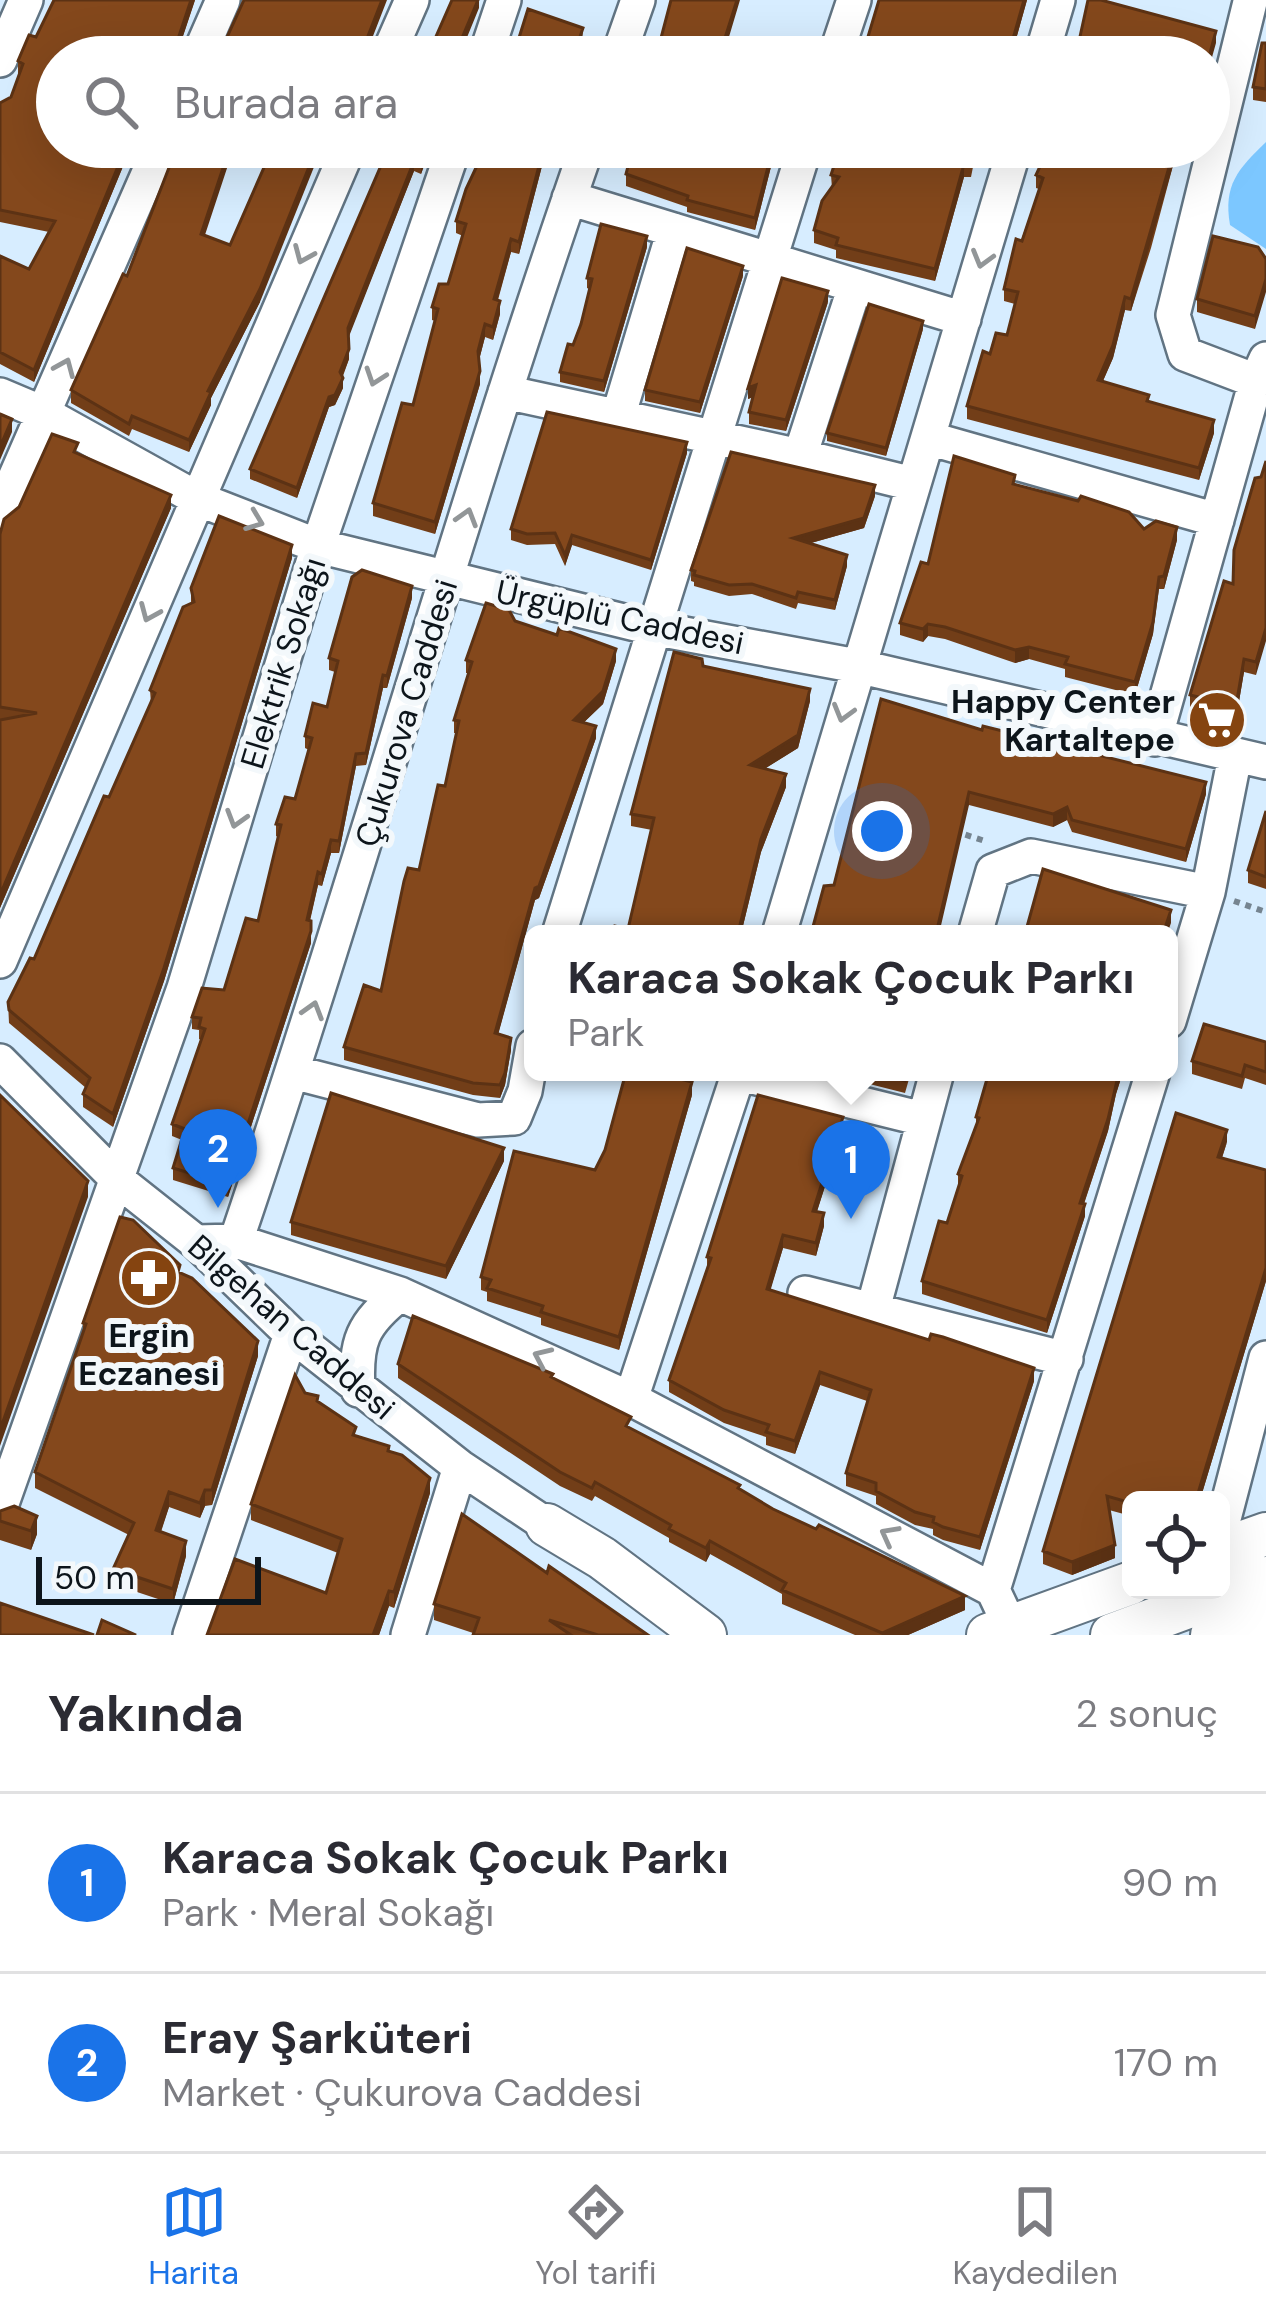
<!DOCTYPE html>
<html lang="tr">
<head>
<meta charset="utf-8">
<style>
  body { margin:0; font-family:"DM Sans",sans-serif; background:#f2f2f3; color:#2b2b33 }
  .controls { position:absolute; right:36px; bottom:36px; display:grid; overflow:hidden; border-radius:18px; box-shadow:0 12px 48px #0002 }
  .controls button { width:108px; height:108px; display:grid; place-items:center; padding:0; border:0; border-bottom:3px solid #e1e1e2; background:#fff; color:#2b2b33; font:60px sans-serif }
  .scale { position:absolute; left:36px; bottom:30px; width:225px; box-sizing:border-box; padding-left:12px; border:6px solid #0d151b; border-top:0; font-size:33px; line-height:42px; white-space:nowrap; color:#0d151b; -webkit-text-stroke:9px #f3f8fb; paint-order:stroke }
  .you { position:absolute; left:882px; top:831px; width:42px; height:42px; margin:-30px; border:9px solid #fff; border-radius:50%; background:#1a73e8; box-shadow:0 0 0 18px #1a73e833 }
  .badge { display:grid; place-items:center; width:78px; height:78px; border-radius:50%; background:#1a73e8; color:#fff; font-size:39px; font-weight:700 }
  .pin { position:absolute; translate:-50% -99px; filter:drop-shadow(0 3px 6px #0008) }
  .pin::after { content:''; position:absolute; top:63px; width:42px; height:36px; background:inherit; clip-path:polygon(0 0,100% 0,50% 100%) }
  .popup { position:absolute; left:524px; top:925px; width:654px; height:156px; box-sizing:border-box; display:grid; place-content:center; border-radius:18px; background:#fff; filter:drop-shadow(0 3px 9px #0005); font-size:39px; white-space:nowrap; color:#7c7c81 }
  .popup b { font-size:45px; color:#2b2b33 }
  .popup::after { content:''; position:absolute; left:50%; top:100%; margin-left:-24px; border:24px solid transparent; border-top-color:#fff }
  .list { margin:0; padding:0; list-style:none }
  h2 { display:flex; justify-content:space-between; align-items:center; height:156px; margin:0; padding:0 48px; font-size:51px }
  h2 small { font-size:39px; font-weight:400; color:#7c7c81 }
  .list li { display:grid; grid-template-columns:78px 1fr auto; gap:36px; align-items:center; box-sizing:border-box; height:180px; padding:0 48px; border-top:3px solid #e1e1e2 }
  .list b { display:block; font-size:45px; white-space:nowrap }
  .list p { margin:0; font-size:39px; white-space:nowrap; color:#7c7c81 }
  .list em { font-size:39px; font-style:normal; color:#7c7c81 }
  .icon { flex:none; width:66px; height:66px; fill:none; stroke:currentColor; stroke-width:2; stroke-linecap:round; stroke-linejoin:round }
  .map { position:relative; flex:none; width:1266px; height:1635px; overflow:hidden }
  .search { position:absolute; background:#fff; box-shadow:0 12px 48px #0002; left:36px; right:36px; top:36px; height:132px; display:flex; align-items:center; gap:30px; box-sizing:border-box; padding:0 42px; border-radius:66px; color:#7c7c81; font-size:45px }
  .sheet { height:516px; background:#fff }
  nav { display:flex; justify-content:space-around; align-items:center; box-sizing:border-box; height:168px; border-top:3px solid #e1e1e2; background:#fff; font-size:33px; color:#7c7c81 }
  nav a { display:grid; justify-items:center; gap:6px }
  nav .on { color:#1a73e8 }
  .map>svg:first-child { display:block }
  .green { fill:#7cc7ff }
  .lines { fill:none; stroke-linecap:round; stroke-linejoin:round }
  .minor-casing { stroke:#617483; stroke-width:38 }
  .major-casing { stroke:#617483; stroke-width:46 }
  .path { stroke:#758490; stroke-width:6; stroke-dasharray:6 6; stroke-linecap:butt }
  .minor { stroke:#fff; stroke-width:33 }
  .major { stroke:#fff; stroke-width:42 }
  .wall { fill:#723e18 }
  .shaded-wall { fill:#5c3214 }
  .building { fill:#84481c; stroke:#5c3214; stroke-width:3 }
  .oneway { stroke:#929698 }
  .labels { text-anchor:middle; dominant-baseline:central; stroke-width:12; stroke-linejoin:round; paint-order:stroke }
  .street-label { font-size:33px; fill:#0d151b; stroke:#f3f8fb }
  .poi-label { font-size:33px; font-weight:bold; fill:#0d151b; stroke:#f3f8fb; text-anchor:end }
</style>
</head>
<body>
<div class="map">
<svg width="1266" height="1635" viewBox="0 0 1266 1635">
  <rect width="100%" height="100%" fill="#d7edff"/>
  <path class="green" d="M1266,142V249L1230,225C1223,185 1238,169 1266,142Z"/>
  <g class="lines">
    <g class="minor-casing">
      <path id="minor" d="M1250,2L1173,315L1185,354L1256,381
        M198,57L223,0
        M387,57L412,0
        M485,57L504,0
        M618,57L638,0
        M835,57L854,0
        M1041,57L1058,0
        M0,60L26,0
        M569,198L964,319
        M505,392L800,456L913,484
        M0,395L45,414L198,499L318,546L652,628L857,666L1266,762
        M618,417L674,230
        M928,438L1217,520
        M800,456L855,286
        M0,512L160,147
        M1155,739L1256,381L1266,359
        M559,934L805,147
        M779,934L1015,147
        M975,934L993,871L1031,856L1208,892
        M0,961L349,147
        M1169,1021L1208,892L1235,756
        M0,1061L119,1181L196,1242L291,1334L460,1467L547,1525
        M293,1072L478,1120L514,1118L525,1091L533,1046
        M733,1072L923,1119
        M236,1241C359,878 461,509 587,147
        M196,1242L236,1241L400,1294L631,1399L993,1590
        M805,1293L1066,1359
        M873,1309L937,1072
        M358,1390C355,1341 362,1324 400,1294
        M631,1399L739,1072
        M0,1509L184,988L318,546L454,147
        M1221,1530L1266,1358
        M1002,1609L993,1590L1153,1072
        M190,1635L291,1334
        M408,1635L460,1467"/>
    </g>
    <g class="major-casing">
      <path id="major" d="M547,1525L602,1558L705,1635
        M1221,1550L1266,1534
        M988,1635L1131,1583
        M1112,1635L1266,1578
        M1212,1635L1266,1615"/>
    </g>
    <path class="path" d="M954,831L988,842
      M1234,901L1266,912"/>
    <use href="#minor" class="minor"/>
    <use href="#major" class="major"/>
  </g>
  <path class="wall" d="M195,0L176,57H57L131,147L34,382L0,364V256L29,269L49,232L0,222V103L11,97L19,74L18,73V61L36,37Z
    M879,0H1027L1011,57H864V50Z
    M1266,43V102L1253,100V87Z
    M389,147H431L421,174L414,171L348,337L349,359L343,376V388L335,405L329,407L297,498L250,479V469Z
    M484,147H547L519,254L511,252L498,300L500,314L493,340L485,337L479,360L480,384L435,534L373,516V503L413,405L435,321L432,320V307L448,284L463,236L456,233V221Z
    M633,147H776L755,230L687,212V207L626,186V174Z
    M840,147H977L971,177H964L935,281L836,258V250L814,243V230L832,188L831,175Z
    M1049,147H1175L1174,162L1151,248L1131,311L1125,310L1113,358L1103,381L1214,433L1199,480L967,419V406L990,354L1007,335L1015,304L1004,301V289L1039,189L1036,188V175Z
    M205,235L260,302L211,398V405L189,452L132,429L129,436L71,403V390L127,276Z
    M647,247L604,392L560,382V372L573,345L581,324L589,289L587,288V278Z
    M1258,247L1255,329L1197,312V299Z
    M743,276L700,413L645,401V390Z
    M828,302L786,431L749,424V412L753,397L748,399Z
    M923,329L886,456L827,441V433Z
    M687,453L651,570L572,545L565,566L555,544L527,545L511,540V529Z
    M78,454L171,508L0,908V534L19,507Z
    M1261,477L1256,675L1244,672L1236,719L1190,708V695L1233,584Z
    M1015,484L1177,540L1164,589H1159L1153,634L1135,695L1065,677V669L1029,659L1015,663L945,639L928,636L923,642L900,635V623L928,564Z
    M875,496L864,528L811,543L847,566L835,610L798,603L796,609L752,594L729,596L694,586V582L691,581V570Z
    M292,558L164,981L113,1127L83,1107V1094L86,1088L9,1023L8,1002L34,959L151,704L150,690L191,603V588Z
    M412,598L387,688H383L366,765L356,766L339,853H331L322,886L318,885L310,921L311,943L228,1197L173,1180V1168L182,1140L172,1136V1124L201,1040L199,1039V1030L192,1029V1017L224,990L258,921L278,837L276,836V824L295,799L309,750L305,748V736L327,707L335,672L329,670V658Z
    M515,621L616,661L603,704L584,722L596,738L539,898L535,900L498,1034L511,1050L505,1085L500,1098L473,1095L344,1060V1047L381,991L419,870L445,786L456,733H454V720L469,673H466V660Z
    M703,666L810,701L798,748L764,769L786,787L761,852L741,934H614L628,929L652,830L631,826V814Z
    M881,699L1048,755L1206,794L1186,862L1072,832L1067,820L1053,827L969,805L834,885Z
    M1266,811V889L1248,883V870Z
    M1266,1042V1085L1245,1078L1242,1089L1192,1074V1061Z
    M822,1072H911L905,1093Z
    M989,1072H1123L1116,1094L1108,1131L1084,1204L1085,1216L1047,1333L922,1294V1281L947,1223L958,1187V1174L976,1127V1117Z
    M692,1095L619,1350L541,1325V1318L487,1301V1292L481,1290V1277L595,1170Z
    M843,1130L817,1211L824,1226L816,1256L783,1248L770,1290L1034,1381L980,1550L943,1540L933,1535V1529L915,1525L876,1504V1496L846,1486V1473L867,1401L820,1385L795,1454L766,1445V1437L724,1423L669,1392V1380L707,1268V1257Z
    M1227,1142L1222,1158L1266,1170V1281L1200,1500H1131V1516L1109,1510L1115,1558L1072,1575L1043,1564V1551Z
    M504,1161L446,1279L291,1235V1222Z
    M180,1273L258,1356L212,1505L205,1506L200,1518L169,1507L161,1532L186,1556L173,1604L113,1584V1569L129,1535L35,1488V1472L83,1334V1323Z
    M398,1364L553,1377L631,1428L773,1509L965,1610L908,1635H855L782,1604V1594L710,1554L706,1562L669,1542V1538L595,1496L592,1501L560,1486L398,1378Z
    M305,1393L317,1401L356,1436L389,1451L430,1493L394,1608L389,1606L379,1635H207L326,1593L338,1553L251,1520V1504Z
    M0,1511L37,1534L31,1550L0,1540Z
    M547,1573L648,1635H473V1633L434,1620V1604Z"/>
  <path class="shaded-wall" d="M191,0H195L176,57H172Z
    M382,0H387L368,49V36Z
    M479,0V8L459,57H454Z
    M737,0H740L723,57H719Z
    M1024,0H1027L1011,57V46Z
    M583,28L582,47L578,57H573Z
    M1216,31V43L1209,68V57Z
    M126,147H131L34,382V370Z
    M230,147H234L201,247V234Z
    M317,147H322L260,302L211,398V405L189,452V440L208,391Z
    M427,147H431L421,174V164Z
    M544,147H547L519,254V242Z
    M773,147H776L755,230V218Z
    M1171,147H1175L1174,162L1131,311V299Z
    M414,161V171L348,339V328Z
    M964,164V177L935,281V269Z
    M647,236V247L604,392V381Z
    M511,239V252L494,312V299Z
    M743,266V276L700,413V402Z
    M1266,279V292L1255,329V316Z
    M828,291V302L786,431V420Z
    M1125,297V310L1113,358L1098,392V380Z
    M500,301V314L493,340V327Z
    M923,321V329L886,456V448Z
    M485,324V337L478,364V351Z
    M349,349V359L340,382V372Z
    M480,371V384L435,534V522Z
    M343,378V388L335,405L329,407L297,498V488L329,397Z
    M756,385V396L748,399V388Z
    M12,419V432L0,460V447Z
    M1214,420V433L1199,480V468Z
    M687,442V453L651,570V560Z
    M875,485V496L864,528L793,548V538Z
    M171,495V508L0,908V895Z
    M1177,527V540L1164,589V576Z
    M572,535V545L565,566V555Z
    M292,545V558L164,981L113,1127V1114Z
    M847,555V566L835,610V600Z
    M1159,577L1153,634L1135,695V682Z
    M412,586V598L387,688V676Z
    M928,624V636L923,642V629Z
    M1266,628V641L1256,675V662Z
    M1029,647V659L1015,663V650Z
    M616,649V661L603,704L574,732V720Z
    M1244,659V672L1236,719V706Z
    M383,675V688L366,765V753Z
    M810,689V701L798,748L750,778V765Z
    M596,726V738L539,898L535,900L495,1046V1033L535,888Z
    M356,754V766L339,853V841Z
    M786,774V787L761,852L741,934H731L761,839Z
    M1206,782V794L1186,862V849Z
    M969,792V805L939,934H936Z
    M1067,807V820L1053,827V814Z
    M331,840V853L322,886V874Z
    M318,872V885L307,932V920Z
    M1171,910V923L1167,934H1163Z
    M311,931V943L228,1197V1185Z
    M511,1038V1050L505,1085L500,1098V1085Z
    M1119,1072H1123L1116,1094L1108,1131L1080,1215V1203Z
    M692,1082V1095L619,1350V1337Z
    M843,1117V1130L813,1224V1211Z
    M1227,1130V1142L1218,1169V1157Z
    M504,1148V1161L446,1279V1266Z
    M88,1181V1197L0,1446V1430Z
    M1085,1204V1216L1047,1333V1320Z
    M824,1213V1226L816,1256V1243Z
    M783,1235V1248L767,1302V1289Z
    M1266,1268V1281L1200,1500H1196Z
    M258,1341V1356L212,1505V1490Z
    M1034,1368V1381L980,1550V1537Z
    M820,1372V1385L795,1454V1441Z
    M430,1478V1493L394,1608V1592Z
    M205,1490V1506L200,1518V1503Z
    M169,1492V1507L156,1545V1530Z
    M37,1516V1534L31,1550V1531Z
    M186,1541V1556L173,1604V1589Z
    M710,1541V1554L706,1562V1548Z
    M1115,1545V1558L1072,1575V1562Z
    M389,1591V1606L379,1635H373Z
    M965,1596V1610L908,1635H882V1633Z"/>
  <path class="building" d="M54,0H191L172,57H57V147H126L34,370L0,352V256L29,269L55,221L0,210V103L11,97L23,64L18,61L29,35L36,37Z
    M244,0H382L368,36L367,50L364,57H266L261,55L260,57H218Z
    M452,0H478L454,57H427Z
    M671,0H737L719,57H656Z
    M879,0H1024L1011,46L1001,43V57H865L864,50Z
    M1088,0H1101L1216,31L1209,57H1079L1076,55Z
    M528,9L583,28L573,57H513Z
    M1262,43H1266V89L1253,87Z
    M177,147H230L201,234L230,245L273,147H317L260,289L208,391L211,392L189,440L132,416L129,424L71,390L123,274L127,276Z
    M389,147H427L421,164L414,161L348,328L349,349L340,372L343,378L335,395L329,397L297,488L250,469Z
    M484,147H544L519,242L511,239L494,299L500,301L493,327L485,324L478,351L480,371L435,522L373,503L402,403L413,405L438,309L432,307L439,284H448L466,224L456,221L466,189L482,155Z
    M633,147H773L755,218L687,200L688,196L626,174Z
    M840,147H974L971,164H964L935,269L836,245L838,238L814,230L822,201L839,177L831,175Z
    M1049,147H1171L1174,150L1131,299L1125,297L1113,345L1098,380L1149,395L1147,401L1214,420L1199,468L967,406L983,351L990,354L996,333L1007,335L1018,292L1004,289L1016,239L1022,241L1043,178L1036,175Z
    M601,224L647,236L604,381L560,372L568,344L573,345L581,324L592,279L587,278Z
    M1213,236L1258,247L1266,259V279L1255,316L1197,299Z
    M687,248L743,266L700,402L645,390Z
    M782,278L828,291L786,420L749,412L756,385L748,388Z
    M869,304L923,321L886,448L827,433Z
    M547,412L687,442L651,560L572,535L565,555L555,533L527,534L511,529Z
    M0,414L12,419L0,447Z
    M52,434L78,443L74,452L171,495L0,895V720L37,713L0,707V534L4,519L19,507Z
    M731,452L875,485L864,518L793,538L847,555L835,600L798,592L796,598L752,584L729,585L694,575L695,571L691,570Z
    M954,456L1015,475L1013,484L1078,501L1081,496L1129,512L1144,529L1156,521L1177,527L1164,576L1159,577L1153,622L1135,682L1065,664L1068,657L1029,647L1015,650L945,627L928,624L923,629L900,623L921,562L928,564Z
    M1266,461V628L1256,662L1244,659L1236,706L1190,695L1224,581L1233,584L1234,550L1255,478L1261,477Z
    M219,516L292,545L164,968L113,1114L83,1094L90,1078L9,1010L8,1002L30,958L34,959L104,796L109,797L155,693L150,690L183,607L194,602L191,588Z
    M362,570L412,586L387,676L383,675L366,753L356,754L339,841L331,840L322,874L318,872L307,920L311,921V931L228,1185L173,1168L185,1129L172,1124L205,1029L199,1027L201,1018L192,1017L202,988L224,990L246,918L258,921L281,825L276,824L285,797L295,799L312,738L305,736L313,703L327,707L338,661L329,658L352,577Z
    M486,603L509,610L515,621L557,635L559,628L616,649L603,691L574,720L596,726L539,886L535,888L495,1033L511,1038L505,1073L500,1085L473,1083L344,1047L364,985L381,991L404,881L408,868L419,870L438,785L445,786L459,721L454,720L472,662L466,660Z
    M674,652L702,659L703,666L810,689L798,735L750,765L786,774L761,839L739,929L731,934H614L615,926L628,929L654,818L631,814Z
    M881,699L982,730L983,726L1038,740L1048,755L1062,746L1206,782L1186,849L1072,820L1067,807L1053,814L969,792L936,934H811L824,886L834,885Z
    M1266,811V877L1248,870Z
    M1043,869L1171,910L1163,934H1025Z
    M1204,1024L1266,1042V1072L1245,1065L1242,1076L1192,1061Z
    M626,1072H652L692,1082L619,1337L541,1312L543,1306L487,1288L491,1280L481,1277L514,1151L595,1170L605,1150Z
    M870,1072H907L905,1081Z
    M989,1072H1119L1108,1119L1080,1203L1085,1204L1047,1320L922,1281L939,1221L947,1223L962,1176L958,1174L979,1118L976,1117Z
    M331,1093L504,1148L446,1266L291,1222Z
    M0,1095L88,1181L0,1430Z
    M758,1095L843,1117L813,1211L824,1213L816,1243L783,1235L767,1289L929,1340L931,1334L943,1337L1034,1368L980,1537L943,1527L933,1522L934,1517L915,1512L876,1491V1483L846,1473L871,1390L820,1372L795,1441L766,1432L769,1425L724,1410L669,1380L711,1258L707,1257Z
    M1176,1113L1227,1130L1218,1157L1266,1170V1268L1196,1500H1131V1503L1107,1496L1115,1545L1072,1562L1043,1551Z
    M120,1217L133,1220L180,1265L178,1272L192,1278L258,1341L212,1490H205L200,1503L169,1492L156,1530L186,1541L173,1589L113,1569L134,1523L35,1472L86,1324L83,1323Z
    M413,1316L553,1374L551,1377L631,1417L626,1426L740,1485L738,1488L773,1509L816,1529L819,1525L965,1596L882,1633L782,1590L786,1583L710,1541L706,1548L669,1529L671,1525L595,1482L592,1488L560,1472L398,1364Z
    M295,1375L305,1393L318,1396L317,1401L356,1427L353,1435L389,1446L388,1451L402,1455L430,1478L394,1592L389,1591L373,1635H207L235,1559L326,1593L342,1539L251,1504Z
    M14,1506L37,1516L31,1531L0,1521V1511Z
    M462,1514L547,1573L549,1566L648,1635H598L549,1620L571,1635H473L479,1618L434,1604Z
    M0,1603L94,1635H0Z
    M102,1620L136,1635H97Z"/>
  <defs><path id="oneway-chevron" d="M-2-3.5L2.5 0L-2 3.5" fill="none" stroke-width="1.6" stroke-linecap="round" stroke-linejoin="round" transform="scale(3)"/></defs>
  <g class="oneway">
    <use href="#oneway-chevron" transform="translate(303 255) rotate(113)"/>
    <use href="#oneway-chevron" transform="translate(982 259) rotate(106)"/>
    <use href="#oneway-chevron" transform="translate(65 367) rotate(-67)"/>
    <use href="#oneway-chevron" transform="translate(375 377) rotate(109)"/>
    <use href="#oneway-chevron" transform="translate(467 517) rotate(-73)"/>
    <use href="#oneway-chevron" transform="translate(255 521) rotate(21)"/>
    <use href="#oneway-chevron" transform="translate(149 613) rotate(113)"/>
    <use href="#oneway-chevron" transform="translate(843 713) rotate(106)"/>
    <use href="#oneway-chevron" transform="translate(236 819) rotate(107)"/>
    <use href="#oneway-chevron" transform="translate(313 1010) rotate(-73)"/>
    <use href="#oneway-chevron" transform="translate(542 1357) rotate(-156)"/>
    <use href="#oneway-chevron" transform="translate(889 1535) rotate(-152)"/>
  </g>
  <defs>
    <g id="supermarket-disc" transform="scale(3)"><circle r="9.5" fill="#854410" stroke="#f3f8fb"/><path d="M-6-5.5h2.5l.6 2H6L4.5 2H-2.5L-4.4-4H-6ZM-1.5 3.2a1.3 1.3 0 1 0 .1 0ZM3 3.2a1.3 1.3 0 1 0 .1 0Z" fill="#fff"/></g>
    <g id="pharmacy-disc" transform="scale(3)"><circle r="9.5" fill="#854410" stroke="#f3f8fb"/><path d="M-2-6h4v4h4v4h-4v4h-4v-4h-4v-4h4Z" fill="#fff"/></g>
  </defs>
  <g fill-rule="evenodd">
    <use href="#supermarket-disc" x="1217" y="720"/>
    <use href="#pharmacy-disc" x="149" y="1278"/>
  </g>
  <g class="labels">
    <g class="street-label">
      <text transform="translate(620 617) rotate(12)">Ürgüplü Caddesi</text>
      <text transform="translate(283 663) rotate(-73)">Elektrik Sokağı</text>
      <text transform="translate(406 713) rotate(-73)">Çukurova Caddesi</text>
      <text transform="translate(292 1327) rotate(41)">Bilgehan Caddesi</text>
    </g>
    <g class="poi-label">
      <text x="1175" y="701">Happy Center<tspan x="1175" dy="38">Kartaltepe</tspan></text>
      <text x="149" y="1335" text-anchor="middle">Ergin<tspan x="149" dy="38">Eczanesi</tspan></text>
    </g>
  </g>
</svg>
<div class="controls">
<button><svg class="icon" aria-label="locate" viewBox="0 0 24 24"><circle cx="12" cy="12" r="6"/><path d="M12 2v4M12 18v4M2 12h4M18 12h4"/></svg></button>
</div>
<div class="scale">50 m</div>
<div class="you"></div>
<div class="pin badge" style="left:851px;top:1219px">1</div>
<div class="popup"><b>Karaca Sokak Çocuk Parkı</b>Park</div>
<div class="pin badge" style="left:218px;top:1208px">2</div>
<div class="search"><svg class="icon" aria-label="search" viewBox="0 0 24 24"><circle cx="10" cy="10" r="6"/><path d="M15 15l6 6"/></svg>Burada ara</div>
</div>
<section class="sheet">
<h2>Yakında<small>2 sonuç</small></h2>
<ul class="list">
<li><span class="badge">1</span><div><b>Karaca Sokak Çocuk Parkı</b><p>Park · Meral Sokağı</p></div><em>90 m</em></li>
<li><span class="badge">2</span><div><b>Eray Şarküteri</b><p>Market · Çukurova Caddesi</p></div><em>170 m</em></li>
</ul>
</section>
<nav>
<a class="on"><svg class="icon" aria-label="map" viewBox="0 0 24 24"><path d="M3 6l6-2 6 2 6-2v14l-6 2-6-2-6 2zM9 4v14M15 6v14"/></svg>Harita</a>
<a><svg class="icon" aria-label="directions" viewBox="0 0 24 24"><path d="M12 3l9 9-9 9-9-9zM9 14v-3h6M13 9l2 2-2 2"/></svg>Yol tarifi</a>
<a><svg class="icon" aria-label="saved" viewBox="0 0 24 24"><path d="M7 4h10v16l-5-4-5 4z"/></svg>Kaydedilen</a>
</nav>
</body>
</html>
